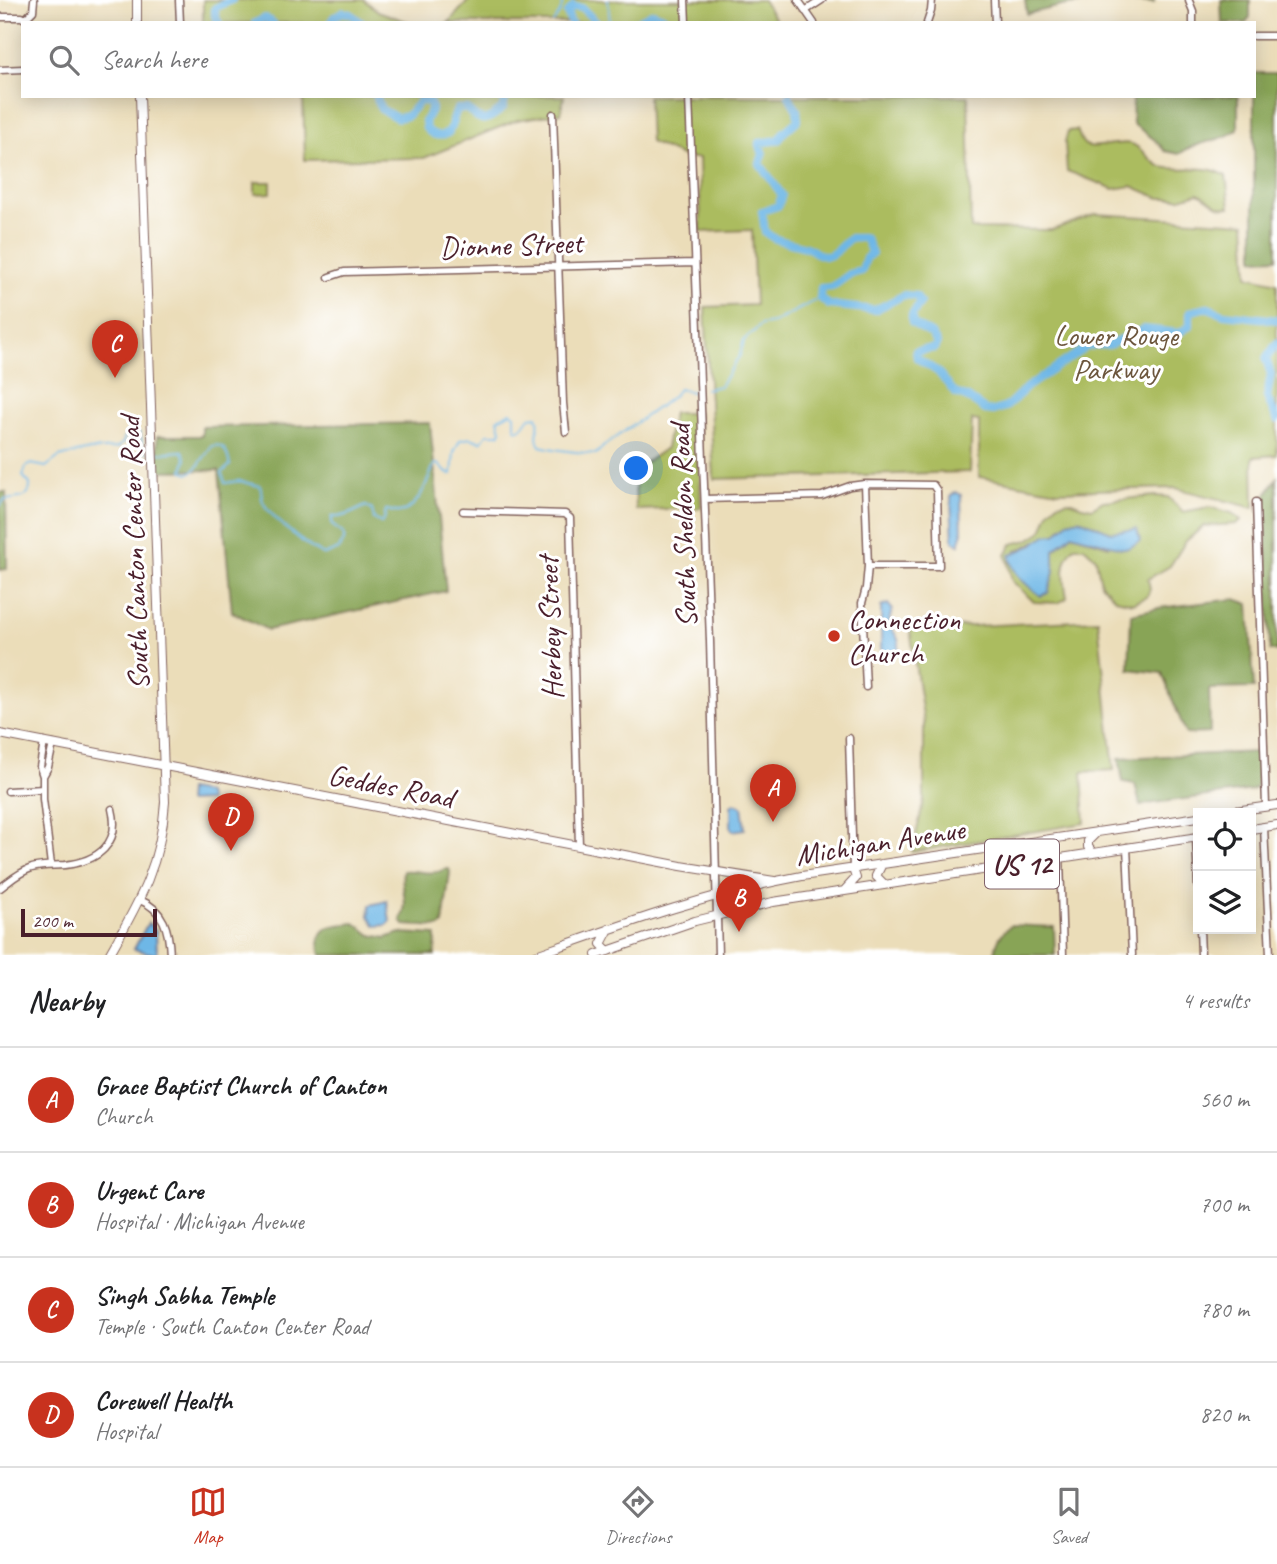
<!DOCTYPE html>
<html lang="en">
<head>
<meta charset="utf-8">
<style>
  body { margin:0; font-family:Caveat,sans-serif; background:#f2f2f2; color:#202124 }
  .controls { position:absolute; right:21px; bottom:21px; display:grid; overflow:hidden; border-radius:0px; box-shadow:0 4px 18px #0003 }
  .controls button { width:63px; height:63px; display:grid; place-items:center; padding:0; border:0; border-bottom:2px solid #e0e0e0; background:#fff; color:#202124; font:35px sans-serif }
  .scale { position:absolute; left:21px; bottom:18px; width:136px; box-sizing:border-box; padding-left:7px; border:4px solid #4a1f2b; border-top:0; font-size:19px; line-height:24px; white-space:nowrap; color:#4a1f2b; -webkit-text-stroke:5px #fff; paint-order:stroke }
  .you { position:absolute; left:637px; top:469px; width:24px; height:24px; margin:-18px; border:5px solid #fff; border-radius:50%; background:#1a73e8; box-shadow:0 0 0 10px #1a73e833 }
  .badge { display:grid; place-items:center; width:46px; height:46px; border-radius:50%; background:#c8321e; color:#fff; font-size:23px; font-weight:700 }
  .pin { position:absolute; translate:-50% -58px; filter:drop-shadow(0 2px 4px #0008) }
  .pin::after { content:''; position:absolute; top:37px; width:24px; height:21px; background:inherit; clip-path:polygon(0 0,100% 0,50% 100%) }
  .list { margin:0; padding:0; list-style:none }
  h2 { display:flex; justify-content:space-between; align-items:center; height:91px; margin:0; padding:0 28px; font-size:30px }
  h2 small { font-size:23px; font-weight:400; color:#757577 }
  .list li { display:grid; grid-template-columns:46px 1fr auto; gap:21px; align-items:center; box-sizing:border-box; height:105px; padding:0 28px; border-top:2px solid #e0e0e0 }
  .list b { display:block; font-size:26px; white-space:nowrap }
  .list p { margin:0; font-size:23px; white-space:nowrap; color:#757577 }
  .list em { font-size:23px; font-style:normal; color:#757577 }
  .icon { flex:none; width:38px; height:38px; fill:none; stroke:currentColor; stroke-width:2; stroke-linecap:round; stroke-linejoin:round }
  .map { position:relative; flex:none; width:1277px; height:955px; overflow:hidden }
  .search { position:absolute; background:#fff; box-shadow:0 4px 18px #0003; left:21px; right:21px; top:21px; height:77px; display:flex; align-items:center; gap:18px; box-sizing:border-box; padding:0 24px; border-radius:0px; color:#757577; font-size:26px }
  .sheet { height:511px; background:#fff }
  nav { display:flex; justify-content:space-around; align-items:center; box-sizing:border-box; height:98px; border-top:2px solid #e0e0e0; background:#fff; font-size:19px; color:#757577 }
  nav a { display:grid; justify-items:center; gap:4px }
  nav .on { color:#c8321e }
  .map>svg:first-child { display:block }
  .green { fill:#abbc5f; stroke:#7a6e45; stroke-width:2; fill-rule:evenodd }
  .forest { fill:#88a456; stroke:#696240; stroke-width:2 }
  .water { fill:#6eb7e6; stroke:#5c6b88; stroke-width:2 }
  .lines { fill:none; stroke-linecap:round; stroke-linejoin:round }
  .stream { stroke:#6eb7e6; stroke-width:2 }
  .river { stroke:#6eb7e6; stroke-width:8 }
  .minor-casing { stroke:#82625d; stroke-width:9 }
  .major-casing { stroke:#82625d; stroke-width:10 }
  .minor { stroke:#fff; stroke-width:6 }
  .major { stroke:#fff; stroke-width:8 }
  .poi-dot { fill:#c8321e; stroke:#fff; stroke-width:2.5 }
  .labels { text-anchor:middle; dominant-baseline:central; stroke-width:6; stroke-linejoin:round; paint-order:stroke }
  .shield { fill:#fff; stroke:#80626b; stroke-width:2 }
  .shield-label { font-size:28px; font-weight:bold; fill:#4a1f2b }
  .street-label { font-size:30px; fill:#4a1f2b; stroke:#fff }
  .park-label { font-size:30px; fill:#6c563d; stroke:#fff }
  .poi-label { font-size:30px; fill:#4a1f2b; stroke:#fff; text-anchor:start }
</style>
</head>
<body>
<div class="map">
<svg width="1277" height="955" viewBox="0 0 1277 955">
  <rect width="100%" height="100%" fill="#fff"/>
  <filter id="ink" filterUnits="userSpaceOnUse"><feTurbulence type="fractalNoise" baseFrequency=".0143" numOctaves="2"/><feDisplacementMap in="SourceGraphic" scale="14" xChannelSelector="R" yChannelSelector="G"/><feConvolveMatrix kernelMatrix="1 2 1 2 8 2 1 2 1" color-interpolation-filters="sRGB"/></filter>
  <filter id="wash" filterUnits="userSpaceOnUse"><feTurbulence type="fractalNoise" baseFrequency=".00686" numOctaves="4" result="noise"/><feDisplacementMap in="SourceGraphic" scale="28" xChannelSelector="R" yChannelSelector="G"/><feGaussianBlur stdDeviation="1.57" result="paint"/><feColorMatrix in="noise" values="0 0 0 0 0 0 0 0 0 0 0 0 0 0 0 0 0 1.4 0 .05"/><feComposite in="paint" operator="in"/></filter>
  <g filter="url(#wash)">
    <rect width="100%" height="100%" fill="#ebddb9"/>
    <path class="green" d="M203,0H364L378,11L411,23H203Z
      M469,0H763L777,23H448Z
      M303,96H564L561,113L517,120L424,158L305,160Z
      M648,96H968L971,229L1052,230L1096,214L1245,223L1248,276L1277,283V455L1253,457L1254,508L1175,488L1058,491L979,477V421L972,420L970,472L714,479L705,307L755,305L752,230L701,232L699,158H686L650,142Z
      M1077,130C1079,134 1080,140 1084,144C1091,151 1120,140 1132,144C1144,149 1150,163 1162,167C1183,172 1207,163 1226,176L1230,207C1215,210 1210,197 1198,193L1181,198H1159L1132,186L1114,189L1067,171L1065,142L1068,131Z
      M255,182H271V193L255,194Z
      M673,413H698L701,508L636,510L635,470L666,448Z
      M1156,496L1168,497L1183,512L1209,507L1232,513L1241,520L1237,524L1204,526L1186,541L1170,566L1148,579L1150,589L1147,597L1133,603L1116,599L1101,584L1096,558L1084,547H1074C1060,563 1064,578 1067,598L1058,603L1034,602L1012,581L1006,555L1012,544L1028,540L1042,531L1050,510L1058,503L1069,501L1082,506L1092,508L1103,501ZM1079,519L1111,532L1108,546L1072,534L1021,580L1010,561L1016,551C1030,546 1042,536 1056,534L1062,527Z
      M1098,620L1114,770L1082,772L1085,823L912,852L924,800V723L910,629Z"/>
    <path class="forest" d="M1025,0H1154V3L1110,0L1066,5L1027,14Z
      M1221,0H1250V17L1246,23H1222Z
      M1254,73H1277V258L1254,259Z
      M1132,96H1238V129C1221,143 1198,140 1179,154L1165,151L1155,140L1133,124Z
      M430,423L446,591L268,630L232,612L219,470L159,471L157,436H202V427Z
      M1277,478V652L1270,650L1265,497Z
      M0,492H6L7,569L0,570Z
      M1235,599L1249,604L1254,688L1209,689L1210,733L1186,734L1162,673L1129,669L1131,614L1158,608Z
      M1258,752C1260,763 1262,781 1253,790L1140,805L1135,784L1123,782L1119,758Z
      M445,869H449L450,872L443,924L440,927L404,925L401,920C410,900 400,890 403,871C418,869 431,877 445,869Z
      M355,923L371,935L386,938L401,933L436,935L435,955H321C313,925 331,926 355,923Z
      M1011,925L1054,927L1055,955H995C996,941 1000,934 1011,925Z"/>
    <path class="water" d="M956,492L961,495L962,535L959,545L953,540L951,502V496Z
      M1079,519L1111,532L1137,529L1140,541L1129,548H1121L1072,534L1054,550V572L1048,593L1041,596C1027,585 1011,574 1010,555L1031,546L1046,535L1056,534L1068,522Z
      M888,604L892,609L889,623C893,633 902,639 898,651L883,653L881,648V607Z
      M188,790L206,793L209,799L208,801L187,802Z
      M734,803L742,806L745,829L733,831L731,828V806Z
      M387,901L390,922L387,925L376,926L369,916L370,905Z
      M148,923L156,931L157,955L134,949Z"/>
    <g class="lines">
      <path class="stream" d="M571,0L577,7
        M608,0L610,23
        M553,23L560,13L564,0
        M705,389L720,386L740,355L744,340L761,325L773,323L820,298
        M158,453L183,451L186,459L183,471L188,474L195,470L212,446C226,443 227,454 230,465L222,473L225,483L239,481L260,486C262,491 261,497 263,502C271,518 308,548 324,555L339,549L344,541V534L332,525V517C344,518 355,511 366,506L372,510L374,519L381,523L384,520L386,510C390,510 393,512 397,512C418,513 428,479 434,465L438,464L447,473L452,474L454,452L460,440L471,438L481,442L487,434H499L501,430L498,419L511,412L515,415V428L518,430L523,427L530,417L537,416C542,426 533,436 540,446C559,451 577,452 596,454L604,446L672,397L679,389L697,393
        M0,506L4,500C16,498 31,500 30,484L23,476L26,467L31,464L46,467L59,457L90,450L117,448L123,443L126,433L130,431L140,433L144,451L147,452"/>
      <path class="river" d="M219,23L215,16V8L232,0
        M255,23L265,18L273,23
        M331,23L334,17L343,12L351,14L362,23
        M571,23L567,13L573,7L582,8L597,23
        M634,23L653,13L663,17L668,23
        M376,96L381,109L397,118L407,116L420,101L429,102L432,108L425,121L426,128C432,136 441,138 449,132L457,109H467C482,124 487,122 503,108L506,96
        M789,96L797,110L798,120L783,133L779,140L759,143L763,154L760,164L782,195L778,206L762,211L765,232C778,244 797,242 812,250C816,253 822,257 828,256C836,254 843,243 850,238H865L872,253L866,258L862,271L850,274L832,287L821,288L820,298L829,305L875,310L904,295L916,296L920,303L912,315V323L931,334L937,343L935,348L916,351L917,358L938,372L955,393L968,398L985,410L993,411L1006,407L1027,387L1088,346L1109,345L1144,329L1179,333L1190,326V312L1206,307L1224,314L1277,320
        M1277,343L1266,359L1271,374L1267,397L1277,419"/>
    </g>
  </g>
  <g filter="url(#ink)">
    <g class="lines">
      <g class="minor-casing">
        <path id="minor" d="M179,0L180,23
          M685,0L686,23
          M798,0L814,23
          M994,0L995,23
          M1189,1L1193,11V23
          M805,11L822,0
          M0,17H22L30,23
          M26,18L33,11L34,0
          M927,23L931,11L932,0
          M1254,36H1277
          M0,70L23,69
          M689,96L710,641L718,955
          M553,114L563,403L566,432
          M329,277L344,272L695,263
          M865,484L868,566
          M705,499L822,496L850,486L865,484L933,485L937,491L939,566H868L866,588L862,603L866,687
          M1256,502L1266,806
          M463,511L565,514L570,518L579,846
          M849,738L853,869
          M44,742L40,767L43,776L48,767L53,744
          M43,776V799L51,865
          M8,791L43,789
          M1264,827L1270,955
          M1196,837L1198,887
          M1127,847L1132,955
          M1060,858L1063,955
          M0,888C11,880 19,872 32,868C43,865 54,866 65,865C98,861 121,844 112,809
          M140,900C164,910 169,930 170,955
          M1200,929L1201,955"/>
      </g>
      <g class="major-casing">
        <path id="major" d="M137,0V23
          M0,734L681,866L774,881
          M1221,813L1277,805
          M1251,829L1277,825
          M1093,853L1088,847V841L1097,832
          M882,864L876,876L884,884
          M845,890L856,878L853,869
          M608,951L601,944L609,929
          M109,955C139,902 161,865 165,802L140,96
          M536,955C624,924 710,893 802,876L1198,817
          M596,955L695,921L773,902L1198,837"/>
      </g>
      <use href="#minor" class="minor"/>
      <use href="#major" class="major"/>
    </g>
  </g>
  <circle class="poi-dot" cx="834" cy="636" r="7"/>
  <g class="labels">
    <rect class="shield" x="985" y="839.5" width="74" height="49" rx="5"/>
    <g class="shield-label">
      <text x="1022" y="864">US 12</text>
    </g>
    <g class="street-label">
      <text transform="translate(511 245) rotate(-2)">Dionne Street</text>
      <text transform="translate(683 526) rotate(-92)">South Sheldon Road</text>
      <text transform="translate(134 553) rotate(-92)">South Canton Center Road</text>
      <text transform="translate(550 628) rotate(-92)">Herbey Street</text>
      <text transform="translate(391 786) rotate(11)">Geddes Road</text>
      <text transform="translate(880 842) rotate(-9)">Michigan Avenue</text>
    </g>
    <g class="park-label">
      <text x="1116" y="335">Lower Rouge<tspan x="1116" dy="34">Parkway</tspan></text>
    </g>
    <g class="poi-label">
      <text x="848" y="619">Connection<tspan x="848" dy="34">Church</tspan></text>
    </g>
  </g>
</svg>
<div class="controls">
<button><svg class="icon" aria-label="locate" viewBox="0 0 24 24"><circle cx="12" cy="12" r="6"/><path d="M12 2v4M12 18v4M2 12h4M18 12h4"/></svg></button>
<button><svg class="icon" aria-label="layers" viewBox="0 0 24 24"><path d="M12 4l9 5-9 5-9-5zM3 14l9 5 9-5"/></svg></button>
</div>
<div class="scale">200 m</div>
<div class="you"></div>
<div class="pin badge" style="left:773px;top:822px">A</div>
<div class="pin badge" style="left:739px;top:932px">B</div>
<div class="pin badge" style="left:115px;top:378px">C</div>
<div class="pin badge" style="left:231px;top:851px">D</div>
<div class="search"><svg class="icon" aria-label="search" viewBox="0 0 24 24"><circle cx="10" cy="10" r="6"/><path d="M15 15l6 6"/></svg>Search here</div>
</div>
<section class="sheet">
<h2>Nearby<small>4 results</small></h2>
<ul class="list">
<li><span class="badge">A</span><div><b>Grace Baptist Church of Canton</b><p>Church</p></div><em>560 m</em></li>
<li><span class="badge">B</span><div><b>Urgent Care</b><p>Hospital · Michigan Avenue</p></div><em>700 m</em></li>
<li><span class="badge">C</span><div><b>Singh Sabha Temple</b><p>Temple · South Canton Center Road</p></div><em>780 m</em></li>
<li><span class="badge">D</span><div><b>Corewell Health</b><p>Hospital</p></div><em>820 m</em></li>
</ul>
</section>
<nav>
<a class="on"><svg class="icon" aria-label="map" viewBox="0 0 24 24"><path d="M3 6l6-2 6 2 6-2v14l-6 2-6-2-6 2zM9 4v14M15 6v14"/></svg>Map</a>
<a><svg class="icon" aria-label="directions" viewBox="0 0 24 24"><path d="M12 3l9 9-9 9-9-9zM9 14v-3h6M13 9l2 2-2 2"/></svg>Directions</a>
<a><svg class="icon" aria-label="saved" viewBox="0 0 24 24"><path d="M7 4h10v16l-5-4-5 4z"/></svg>Saved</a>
</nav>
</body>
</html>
